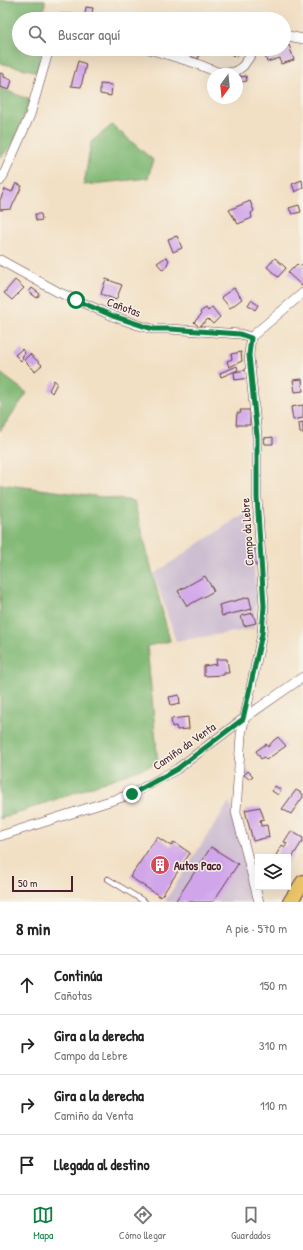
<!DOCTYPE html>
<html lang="es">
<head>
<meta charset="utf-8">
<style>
  body { margin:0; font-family:"Patrick Hand",sans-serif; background:#f6f6f6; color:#222 }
  .controls { position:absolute; right:12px; bottom:12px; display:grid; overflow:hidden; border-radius:0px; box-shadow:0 4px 16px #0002 }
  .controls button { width:36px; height:36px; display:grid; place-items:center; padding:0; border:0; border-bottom:1px solid #e0e0e0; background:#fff; color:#222; font:20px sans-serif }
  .compass { position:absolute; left:207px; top:68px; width:36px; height:36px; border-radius:50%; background:#fff; box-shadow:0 4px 16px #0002; rotate:195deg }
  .scale { position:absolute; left:12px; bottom:10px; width:61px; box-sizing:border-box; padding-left:4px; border:2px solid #4a1f2b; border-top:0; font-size:11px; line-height:14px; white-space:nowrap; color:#4a1f2b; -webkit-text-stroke:3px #f7f3e8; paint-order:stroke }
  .stop { position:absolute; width:12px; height:12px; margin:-9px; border:3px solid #0b8043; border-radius:50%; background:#fff }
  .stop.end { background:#0b8043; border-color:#fff; box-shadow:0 1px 4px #0008 }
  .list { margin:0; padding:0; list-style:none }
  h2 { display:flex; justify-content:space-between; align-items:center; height:52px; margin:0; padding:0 16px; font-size:17px }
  h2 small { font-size:13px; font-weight:400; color:#767676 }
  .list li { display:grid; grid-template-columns:26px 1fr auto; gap:12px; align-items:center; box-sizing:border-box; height:60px; padding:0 16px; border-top:1px solid #e0e0e0 }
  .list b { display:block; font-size:15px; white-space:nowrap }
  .list p { margin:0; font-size:13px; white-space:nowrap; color:#767676 }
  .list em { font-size:13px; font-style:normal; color:#767676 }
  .icon { flex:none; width:22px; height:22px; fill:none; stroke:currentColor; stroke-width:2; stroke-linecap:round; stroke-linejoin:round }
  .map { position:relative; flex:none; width:303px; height:902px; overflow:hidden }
  .search { position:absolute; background:#fff; box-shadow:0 4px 16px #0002; left:12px; right:12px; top:12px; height:44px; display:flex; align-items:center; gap:10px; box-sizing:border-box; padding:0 14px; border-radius:22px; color:#767676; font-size:15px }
  .sheet { height:292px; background:#fff }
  nav { display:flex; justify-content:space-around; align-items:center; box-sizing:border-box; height:56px; border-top:1px solid #e0e0e0; background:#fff; font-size:11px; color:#767676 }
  nav a { display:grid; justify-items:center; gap:2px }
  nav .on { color:#0b8043 }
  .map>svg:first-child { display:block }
  .industrial { fill:#cebed1 }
  .forest { fill:#83ba77; stroke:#666c51 }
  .building { fill:#d0a5ea }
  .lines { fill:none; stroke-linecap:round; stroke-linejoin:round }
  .lane-casing { stroke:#633c42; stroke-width:6 }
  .street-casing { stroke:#633c42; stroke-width:10 }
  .primary-casing { stroke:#633c42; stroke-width:16 }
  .lane { stroke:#fff; stroke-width:4.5 }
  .street { stroke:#fff; stroke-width:9 }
  .primary { stroke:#ecc669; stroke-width:14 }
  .route { stroke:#0b8043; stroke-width:5 }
  .labels { text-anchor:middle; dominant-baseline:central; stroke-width:3; stroke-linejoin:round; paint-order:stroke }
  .street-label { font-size:12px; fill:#4a1f2b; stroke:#f7f3e8 }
  .poi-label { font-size:12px; font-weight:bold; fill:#4a1f2b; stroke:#f7f3e8; text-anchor:start }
</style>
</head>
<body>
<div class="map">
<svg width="303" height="902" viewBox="0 0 303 902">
  <rect width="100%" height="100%" fill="#f7f3e8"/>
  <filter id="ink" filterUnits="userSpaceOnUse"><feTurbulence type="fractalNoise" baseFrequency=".025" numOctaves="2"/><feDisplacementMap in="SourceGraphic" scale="8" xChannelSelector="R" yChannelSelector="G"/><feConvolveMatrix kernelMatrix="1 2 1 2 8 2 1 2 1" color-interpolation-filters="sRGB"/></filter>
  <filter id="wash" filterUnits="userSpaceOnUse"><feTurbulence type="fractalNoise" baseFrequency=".012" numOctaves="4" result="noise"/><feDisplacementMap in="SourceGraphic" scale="16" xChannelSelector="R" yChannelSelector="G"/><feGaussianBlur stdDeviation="0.9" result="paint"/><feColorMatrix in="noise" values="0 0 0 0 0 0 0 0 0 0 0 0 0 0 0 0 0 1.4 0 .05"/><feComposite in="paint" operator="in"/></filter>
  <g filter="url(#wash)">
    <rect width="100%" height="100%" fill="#f2e0c5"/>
    <path class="industrial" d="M249,510L256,596L254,629L176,641L154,574Z
      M229,802L232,808L255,902H166L165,901Z"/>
    <path class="forest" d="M0,0H45L44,19H19V49H41L38,72L0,63Z
      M0,88L30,100L13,144L0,158Z
      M112,125L153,160L148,178L84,185L91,142Z
      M0,373L27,393L0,431Z
      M0,484L134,501L170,641L147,646L158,763L0,819Z"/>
    <g id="blocks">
      <path class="building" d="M86,7L93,8L91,19H84Z
        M59,14H75V19H58Z
        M289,45L294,60L281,64L280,58L267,62L264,53L276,49H284V47Z
        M168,49H179L177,54L167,50Z
        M190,49H202L198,59L187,55Z
        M223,49H241L236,57Z
        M78,61L86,64L81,87L71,86Z
        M0,73L4,74V77L12,80L9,90L0,87Z
        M240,75V77L246,76L247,81L237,83V76Z
        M100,84L112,85L111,96L100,94Z
        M302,180L303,188L295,192L292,184Z
        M16,183L22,186L11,209L0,210V200L5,189L12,192Z
        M250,201L254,211L251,213L252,218L238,224L229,210Z
        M299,205L301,212L292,214L289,208Z
        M35,214H41L42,220L36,221Z
        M177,236L182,248L173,252L168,239Z
        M166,257L169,260L167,265L163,270L157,263Z
        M275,258L286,268L278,277L267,267Z
        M297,264L299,266L303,264V287L288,273Z
        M106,279L122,285L116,300L101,294Z
        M15,280L24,288L12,300L4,293Z
        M32,288L40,294L37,298L29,292Z
        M234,288L242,299L230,308L221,297Z
        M251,300L258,305L255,310L248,305Z
        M212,307L220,317L213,324L208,319L199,327L194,322L201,315L200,312L206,308L208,311Z
        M22,349L25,353L22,357L23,358L21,361L15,355Z
        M241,352L242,361L229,367L227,361L232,359L231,354Z
        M30,354L42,365L35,371L24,360Z
        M237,366L238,370L221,377L220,373Z
        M246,370L249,378L235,380L234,372Z
        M302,379L303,391L295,392L293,380Z
        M54,380L57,383L52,393L49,390Z
        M303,405V418L293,420L291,407Z
        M240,410H250V425H236L237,413H241Z
        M303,422V433H300L299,423Z
        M273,437V444H265L264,438Z
        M256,549L259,566H256L248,552Z
        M205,576L214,591L187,606L178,591Z
        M249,597L252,609L222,616L219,605Z
        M253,613L256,623L244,626L241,616Z
        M216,659H227L229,673H224V675L204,676V666L217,664Z
        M179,695L180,703L171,705L169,697Z
        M188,717L189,729L177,730L176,726L172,727L171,719Z
        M278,737L286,746L266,760L264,757L261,759L256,751L266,744L268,747L273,741Z
        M248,771L253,776L249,779L244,775Z
        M275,786L281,790L278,795L272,791Z
        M296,790L303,794V797L291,814L282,809Z
        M260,807L264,819L260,820L261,826L267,825L269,837L253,841L245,810Z
        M291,831L303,838V840L288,864V857H275L282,845L285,847L287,843L284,842Z
        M157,837L171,846L174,842L190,853L161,897L130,877Z
        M211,847L238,864L213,902H175Z"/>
    </g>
  </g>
  <g filter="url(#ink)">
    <use href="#blocks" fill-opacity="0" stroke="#633c42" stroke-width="1"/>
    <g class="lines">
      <g class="lane-casing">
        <path id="lane" d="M108,879L145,902"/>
      </g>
      <g class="street-casing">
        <path id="street" d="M284,35L303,39
          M149,49L195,63L217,72L227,73L235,72L243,66L255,49
          M0,181L5,172L30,115L49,49
          M0,260L58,292L113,316L138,325L153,329H170L240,334L251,337
          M0,836L132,794L177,769L243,719L303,677
          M259,902L236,812L241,735L262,634L264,606L257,497V436L249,355L251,337L303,293"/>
      </g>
      <g class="primary-casing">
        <path id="primary" d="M290,902L303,882"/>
      </g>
      <use href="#lane" class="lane"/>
      <use href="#street" class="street"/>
      <use href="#primary" class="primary"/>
    </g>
  </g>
  <g class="lines" filter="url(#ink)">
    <path class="route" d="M76,300L113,316L153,329H170L240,334L251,338L249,355L257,436V497L264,606L262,634L243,719L177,769L132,794"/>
  </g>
  <defs>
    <g id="building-disc" transform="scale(1)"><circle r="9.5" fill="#d1495b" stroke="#f7f3e8"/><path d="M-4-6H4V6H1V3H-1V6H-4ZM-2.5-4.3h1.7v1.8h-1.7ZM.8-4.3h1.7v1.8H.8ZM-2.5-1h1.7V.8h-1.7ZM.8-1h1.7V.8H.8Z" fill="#fff"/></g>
  </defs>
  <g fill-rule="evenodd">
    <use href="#building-disc" x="160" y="865"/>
  </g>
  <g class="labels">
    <g class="street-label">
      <text transform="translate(124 307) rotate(20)">Cañotas</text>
      <text transform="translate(247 532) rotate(-94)">Campo da Lebre</text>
      <text transform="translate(184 746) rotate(-35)">Camiño da Venta</text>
    </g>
    <g class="poi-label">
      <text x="174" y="865">Autos Paco</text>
    </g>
  </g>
</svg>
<div class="controls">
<button><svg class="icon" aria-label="layers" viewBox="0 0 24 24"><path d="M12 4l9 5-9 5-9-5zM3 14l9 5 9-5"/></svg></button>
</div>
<svg class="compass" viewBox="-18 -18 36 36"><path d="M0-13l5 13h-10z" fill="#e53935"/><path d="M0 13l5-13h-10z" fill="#767676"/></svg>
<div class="scale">50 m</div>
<div class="stop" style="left:76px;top:300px"></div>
<div class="stop end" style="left:132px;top:794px"></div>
<div class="search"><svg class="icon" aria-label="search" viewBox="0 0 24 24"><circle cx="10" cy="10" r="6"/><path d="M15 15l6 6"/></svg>Buscar aquí</div>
</div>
<section class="sheet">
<h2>8 min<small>A pie · 570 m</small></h2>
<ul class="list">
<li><svg class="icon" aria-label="ahead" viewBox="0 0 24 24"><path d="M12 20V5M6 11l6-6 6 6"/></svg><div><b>Continúa</b><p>Cañotas</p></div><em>150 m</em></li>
<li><svg class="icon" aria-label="right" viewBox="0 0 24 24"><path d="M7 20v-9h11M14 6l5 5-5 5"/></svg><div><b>Gira a la derecha</b><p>Campo da Lebre</p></div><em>310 m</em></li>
<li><svg class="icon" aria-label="right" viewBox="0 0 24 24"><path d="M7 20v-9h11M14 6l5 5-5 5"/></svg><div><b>Gira a la derecha</b><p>Camiño da Venta</p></div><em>110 m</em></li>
<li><svg class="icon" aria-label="arrive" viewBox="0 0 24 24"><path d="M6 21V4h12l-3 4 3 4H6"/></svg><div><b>Llegada al destino</b></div></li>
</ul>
</section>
<nav>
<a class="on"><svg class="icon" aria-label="map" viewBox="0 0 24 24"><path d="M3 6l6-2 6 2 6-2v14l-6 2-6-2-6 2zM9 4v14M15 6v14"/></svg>Mapa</a>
<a><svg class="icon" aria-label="directions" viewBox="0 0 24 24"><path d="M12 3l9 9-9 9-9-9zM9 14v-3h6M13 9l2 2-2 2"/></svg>Cómo llegar</a>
<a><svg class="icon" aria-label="saved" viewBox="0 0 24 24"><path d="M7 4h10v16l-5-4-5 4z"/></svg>Guardados</a>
</nav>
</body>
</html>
